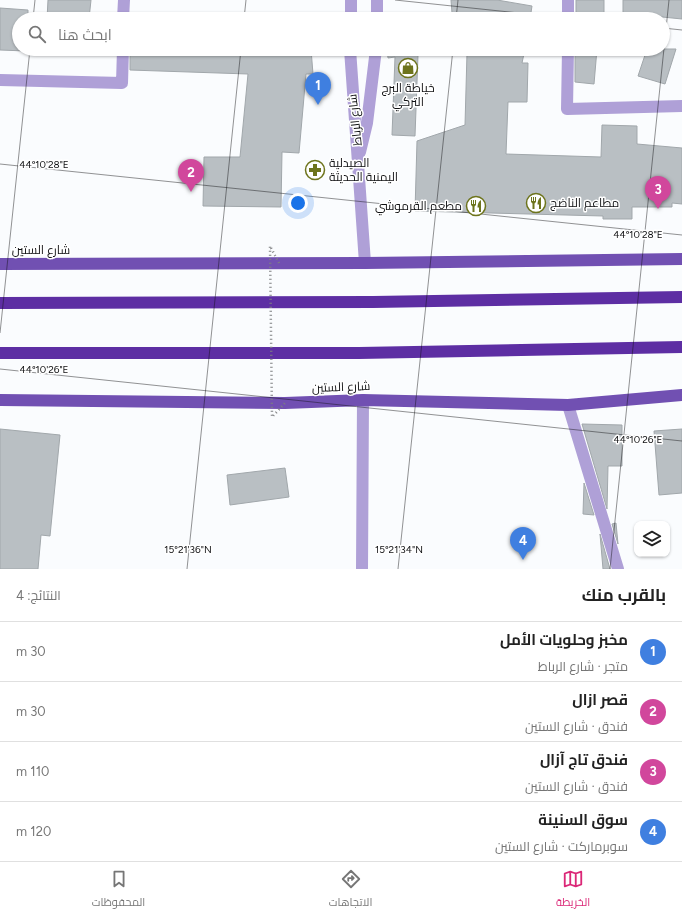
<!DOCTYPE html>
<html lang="ar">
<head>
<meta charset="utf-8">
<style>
  body { margin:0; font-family:Figtree,Cairo,sans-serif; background:#f6f6f6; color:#222; direction:rtl }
  .controls { position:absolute; right:12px; bottom:12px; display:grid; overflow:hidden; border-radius:8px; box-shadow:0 1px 3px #0004 }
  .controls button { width:36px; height:36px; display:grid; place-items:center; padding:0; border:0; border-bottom:1px solid #e0e0e0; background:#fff; color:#222; font:20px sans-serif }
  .you { position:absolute; left:298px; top:203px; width:14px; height:14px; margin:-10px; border:3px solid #fff; border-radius:50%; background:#1a73e8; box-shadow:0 0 0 6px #1a73e833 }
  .badge { display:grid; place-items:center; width:26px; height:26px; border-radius:50%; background:#db2777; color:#fff; font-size:13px; font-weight:700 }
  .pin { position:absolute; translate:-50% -33px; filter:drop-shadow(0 1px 2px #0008) }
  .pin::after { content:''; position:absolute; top:21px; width:14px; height:12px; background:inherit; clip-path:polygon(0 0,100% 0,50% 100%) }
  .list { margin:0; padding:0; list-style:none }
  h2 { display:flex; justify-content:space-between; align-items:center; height:52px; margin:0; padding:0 16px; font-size:17px }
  h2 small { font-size:13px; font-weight:400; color:#767676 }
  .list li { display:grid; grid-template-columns:26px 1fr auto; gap:12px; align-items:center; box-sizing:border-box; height:60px; padding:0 16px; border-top:1px solid #e0e0e0 }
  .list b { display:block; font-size:15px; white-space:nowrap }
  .list p { margin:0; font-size:13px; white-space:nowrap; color:#767676 }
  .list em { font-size:13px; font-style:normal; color:#767676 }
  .icon { flex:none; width:22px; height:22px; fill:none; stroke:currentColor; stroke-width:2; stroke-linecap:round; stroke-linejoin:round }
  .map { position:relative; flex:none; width:682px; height:569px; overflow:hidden; direction:ltr }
  .search { position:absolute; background:#fff; box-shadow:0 1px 3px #0004; left:12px; right:12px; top:12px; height:44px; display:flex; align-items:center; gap:10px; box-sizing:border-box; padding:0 14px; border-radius:22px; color:#767676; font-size:15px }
  .sheet { height:292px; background:#fff }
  nav { display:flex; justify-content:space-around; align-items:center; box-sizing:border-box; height:56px; border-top:1px solid #e0e0e0; background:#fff; font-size:11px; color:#767676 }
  nav a { display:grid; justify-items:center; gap:2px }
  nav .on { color:#db2777 }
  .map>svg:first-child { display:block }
  .building { fill:#b9bfc3; stroke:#a1a7ab }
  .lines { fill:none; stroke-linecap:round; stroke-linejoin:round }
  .minor { stroke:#afa0d7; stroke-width:12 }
  .major { stroke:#7150b2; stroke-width:12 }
  .highway { stroke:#5d2ea3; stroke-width:12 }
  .path-bridge { stroke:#7e7f81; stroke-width:2.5; stroke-dasharray:1 3; stroke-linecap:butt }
  .ticks { fill:none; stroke:#0f1012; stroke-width:1; stroke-opacity:0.45 }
  .labels { text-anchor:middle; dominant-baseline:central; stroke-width:3; stroke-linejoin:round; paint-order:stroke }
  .poi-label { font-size:12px; fill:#0f1012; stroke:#fff; text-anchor:start }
  .street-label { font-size:12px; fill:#0f1012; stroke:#fff }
  .ticks-label { font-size:10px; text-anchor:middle; fill:#0f1012; stroke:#fff; stroke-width:3; stroke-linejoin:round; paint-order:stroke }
</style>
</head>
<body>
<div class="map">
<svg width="682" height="569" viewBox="0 0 682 569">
  <rect width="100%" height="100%" fill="#fafcfe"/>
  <path class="building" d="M48,0H91L89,19H47Z
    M451,0H497L532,6L530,19H390L452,13Z
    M576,0H604V19H576Z
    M623,0H682V19L623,13Z
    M0,8L28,10V19H19V49H26V51L0,50Z
    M130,49H311L313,74H306L299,153L282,152L281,207L203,206L204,157H240L248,74L130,70Z
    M387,49H525L522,63H528L527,102H508L506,154L601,157L602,125L637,126V144L682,148V204L672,203V207H632V219H603V216L415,211L417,141L465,125L467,53L456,54L455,51L418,55L415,136L392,135L395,57L388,58Z
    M575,49H597L594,84L575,82Z
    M647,49H676L665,84L638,76Z
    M582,424L622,425V466H608L607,509Z
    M0,429L60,435L50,536L41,535L38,569H0Z
    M682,429V493L659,495L654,431Z
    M285,468L289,497L230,505L227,475Z
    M584,483L594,515L583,514Z
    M616,523L618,544L612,524Z
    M600,534L610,569H603Z"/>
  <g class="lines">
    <path class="minor" d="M123,19L124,0
      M351,19V0
      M377,19V0
      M568,19V0
      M350,49L365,263
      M568,49L567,109L682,106
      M0,80L122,83L123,49
      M360,152L367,123L376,49
      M568,405L618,569
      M362,569L363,400"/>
    <path class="major" d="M0,264L365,263L682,259
      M0,400L285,403L363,400L568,405L682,395"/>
    <path class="highway" d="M0,303L373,302L682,297
      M0,353H359L682,347"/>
    <path class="path-bridge" d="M279,263L270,246L272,417L285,403"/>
  </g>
  <path class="ticks" d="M395,0L576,19M33,19L35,0M244,19L246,0M456,19L458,0M663,28L682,30M0,164L682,235M0,333L30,49M0,369L682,441M187,569L241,49M398,569L453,49M610,569L669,0"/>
  <defs>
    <g id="shop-ring" transform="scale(1)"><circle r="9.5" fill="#fff" stroke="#6d741c" stroke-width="1.5"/><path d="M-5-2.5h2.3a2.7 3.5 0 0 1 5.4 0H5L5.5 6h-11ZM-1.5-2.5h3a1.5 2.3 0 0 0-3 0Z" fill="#6d741c"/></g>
    <g id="pharmacy-ring" transform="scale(1)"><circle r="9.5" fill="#fff" stroke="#6d741c" stroke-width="1.5"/><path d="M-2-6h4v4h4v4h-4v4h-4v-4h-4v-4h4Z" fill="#6d741c"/></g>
    <g id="restaurant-ring" transform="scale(1)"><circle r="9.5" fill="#fff" stroke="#6d741c" stroke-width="1.5"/><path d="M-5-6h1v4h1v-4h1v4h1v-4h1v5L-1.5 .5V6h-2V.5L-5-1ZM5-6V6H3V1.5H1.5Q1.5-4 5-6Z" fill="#6d741c"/></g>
  </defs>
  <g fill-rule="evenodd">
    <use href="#shop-ring" x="408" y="68"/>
    <use href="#pharmacy-ring" x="315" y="170"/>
    <use href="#restaurant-ring" x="536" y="203"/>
    <use href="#restaurant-ring" x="476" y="206"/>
  </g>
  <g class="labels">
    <g class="poi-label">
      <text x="408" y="88" text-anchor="middle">خياطة البرج<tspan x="408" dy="14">التركي</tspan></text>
      <text x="329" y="163">الصيدلية<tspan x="329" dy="14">اليمنية الحديثة</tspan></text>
      <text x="550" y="203">مطاعم الناضج</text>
      <text x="462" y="206" text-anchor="end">مطعم القرموشي</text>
    </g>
    <g class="street-label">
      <text transform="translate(355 120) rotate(-96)">شارع الرباط</text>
      <text x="41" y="250">شارع الستين</text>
      <text transform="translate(341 387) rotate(-2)">شارع الستين</text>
    </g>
  </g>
  <g class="ticks-label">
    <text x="44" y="168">44°10'28"E</text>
    <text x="638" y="238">44°10'28"E</text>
    <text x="44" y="373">44°10'26"E</text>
    <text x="638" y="443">44°10'26"E</text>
    <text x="188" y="553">15°21'36"N</text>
    <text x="399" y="553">15°21'34"N</text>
  </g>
</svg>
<div class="controls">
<button><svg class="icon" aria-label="layers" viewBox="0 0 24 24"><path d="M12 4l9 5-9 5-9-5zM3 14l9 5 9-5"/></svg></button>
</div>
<div class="you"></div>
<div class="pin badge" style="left:318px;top:105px;background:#3f7fe0">1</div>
<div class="pin badge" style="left:191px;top:192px;background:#d1479c">2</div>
<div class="pin badge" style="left:658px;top:209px;background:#d1479c">3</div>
<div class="pin badge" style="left:523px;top:560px;background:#3f7fe0">4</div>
<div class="search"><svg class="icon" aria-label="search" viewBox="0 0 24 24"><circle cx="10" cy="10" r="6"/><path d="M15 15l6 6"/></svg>ابحث هنا</div>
</div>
<section class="sheet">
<h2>بالقرب منك<small>النتائج: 4</small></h2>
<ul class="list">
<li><span class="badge" style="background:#3f7fe0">1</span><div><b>مخبز وحلويات الأمل</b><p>متجر · شارع الرباط</p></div><em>30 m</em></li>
<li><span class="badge" style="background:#d1479c">2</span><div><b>قصر ازال</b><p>فندق · شارع الستين</p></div><em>30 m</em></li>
<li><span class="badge" style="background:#d1479c">3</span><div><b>فندق تاج آزال</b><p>فندق · شارع الستين</p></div><em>110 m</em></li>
<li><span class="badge" style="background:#3f7fe0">4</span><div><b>سوق السنينة</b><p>سوبرماركت · شارع الستين</p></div><em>120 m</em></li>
</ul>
</section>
<nav>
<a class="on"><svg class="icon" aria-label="map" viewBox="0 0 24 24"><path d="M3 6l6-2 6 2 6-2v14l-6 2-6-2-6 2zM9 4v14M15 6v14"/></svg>الخريطة</a>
<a><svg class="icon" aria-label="directions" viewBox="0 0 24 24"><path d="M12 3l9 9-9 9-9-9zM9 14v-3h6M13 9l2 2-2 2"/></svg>الاتجاهات</a>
<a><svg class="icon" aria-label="saved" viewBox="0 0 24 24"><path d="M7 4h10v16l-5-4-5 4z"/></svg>المحفوظات</a>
</nav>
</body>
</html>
